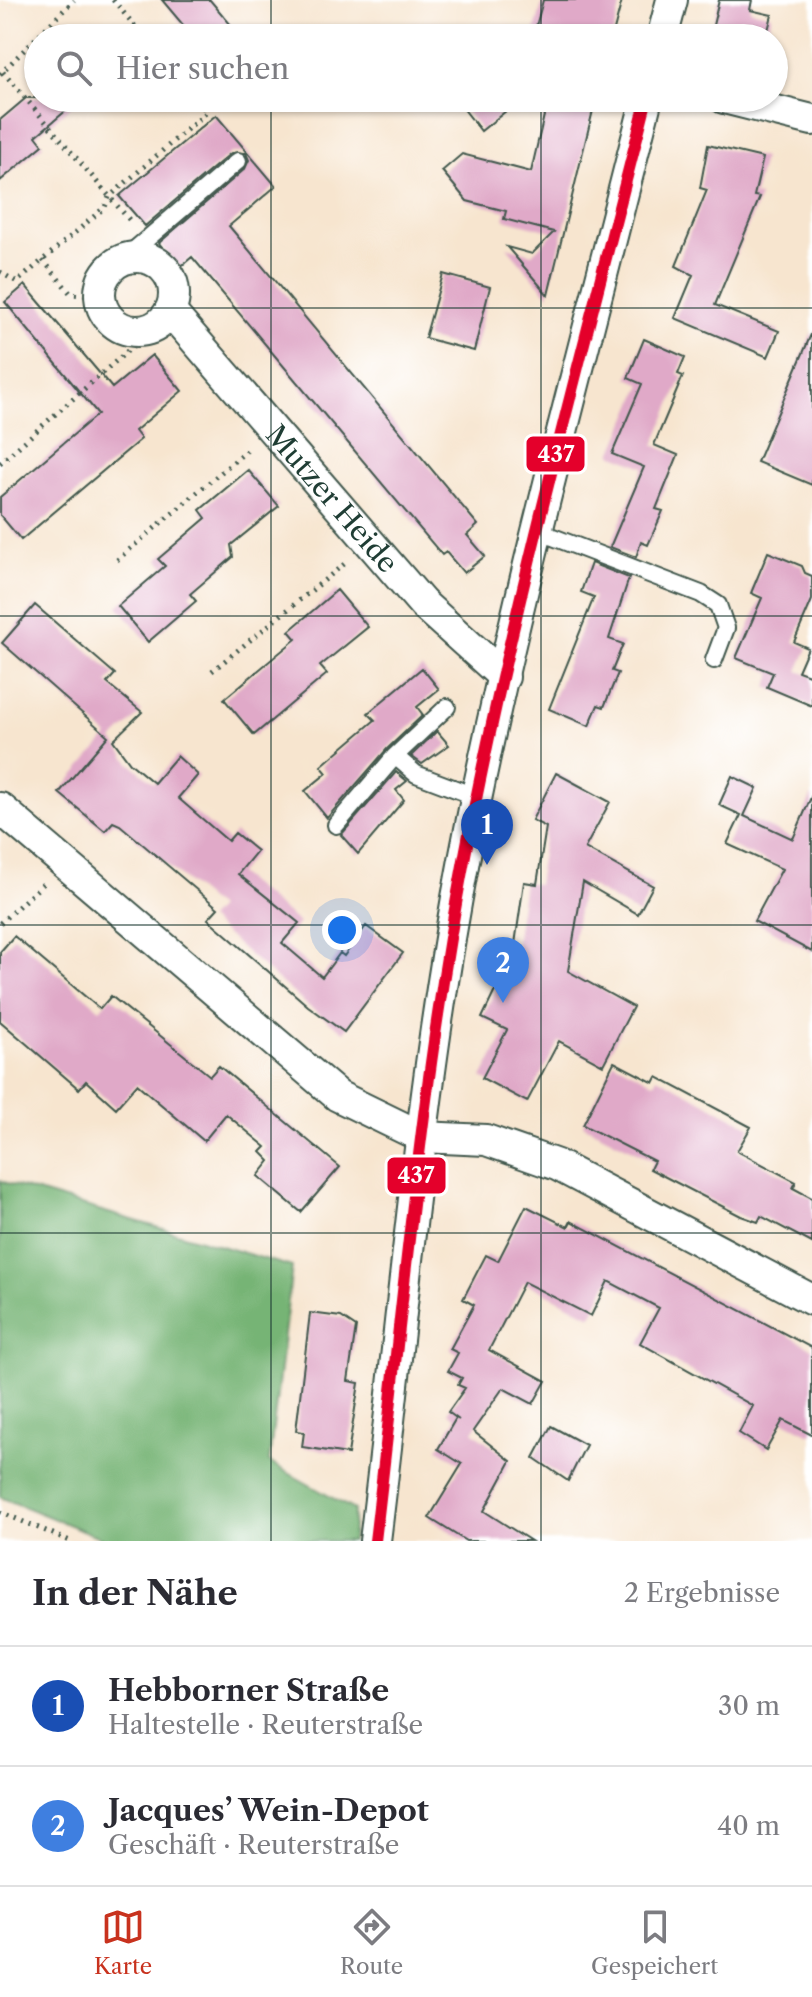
<!DOCTYPE html>
<html lang="de">
<head>
<meta charset="utf-8">
<style>
  body { margin:0; font-family:"Libre Caslon Text",serif; background:#f2f2f3; color:#2b2b33 }
  .you { position:absolute; left:342px; top:930px; width:28px; height:28px; margin:-20px; border:6px solid #fff; border-radius:50%; background:#1a73e8; box-shadow:0 0 0 12px #1a73e833 }
  .badge { display:grid; place-items:center; width:52px; height:52px; border-radius:50%; background:#c8321e; color:#fff; font-size:26px; font-weight:700 }
  .pin { position:absolute; translate:-50% -66px; filter:drop-shadow(0 2px 4px #0008) }
  .pin::after { content:''; position:absolute; top:42px; width:28px; height:24px; background:inherit; clip-path:polygon(0 0,100% 0,50% 100%) }
  .list { margin:0; padding:0; list-style:none }
  h2 { display:flex; justify-content:space-between; align-items:center; height:104px; margin:0; padding:0 32px; font-size:34px }
  h2 small { font-size:26px; font-weight:400; color:#7c7c81 }
  .list li { display:grid; grid-template-columns:52px 1fr auto; gap:24px; align-items:center; box-sizing:border-box; height:120px; padding:0 32px; border-top:2px solid #e1e1e2 }
  .list b { display:block; font-size:30px; white-space:nowrap }
  .list p { margin:0; font-size:26px; white-space:nowrap; color:#7c7c81 }
  .list em { font-size:26px; font-style:normal; color:#7c7c81 }
  .icon { flex:none; width:44px; height:44px; fill:none; stroke:currentColor; stroke-width:2; stroke-linecap:round; stroke-linejoin:round }
  .map { position:relative; flex:none; width:812px; height:1541px; overflow:hidden }
  .search { position:absolute; background:#fff; box-shadow:0 2px 6px #0004; left:24px; right:24px; top:24px; height:88px; display:flex; align-items:center; gap:20px; box-sizing:border-box; padding:0 28px; border-radius:44px; color:#7c7c81; font-size:30px }
  .sheet { height:344px; background:#fff }
  nav { display:flex; justify-content:space-around; align-items:center; box-sizing:border-box; height:112px; border-top:2px solid #e1e1e2; background:#fff; font-size:22px; color:#7c7c81 }
  nav a { display:grid; justify-items:center; gap:4px }
  nav .on { color:#c8321e }
  .map>svg:first-child { display:block }
  .forest { fill:#76b474; stroke:#4a7854; stroke-width:2 }
  .building { fill:#e0a9c8 }
  .lines { fill:none; stroke-linecap:round; stroke-linejoin:round }
  .lane-casing { stroke:#3f564b; stroke-width:20 }
  .street-casing { stroke:#3f564b; stroke-width:34 }
  .path { stroke:#3f564b; stroke-width:5; stroke-dasharray:2 6; stroke-linecap:butt }
  .lane { stroke:#fff; stroke-width:16 }
  .street { stroke:#fff; stroke-width:30 }
  .bus-1-casing { stroke:#fff; stroke-width:18 }
  .bus-1 { stroke:#e4002b; stroke-width:12 }
  .grid { fill:none; stroke:#1f3d34; stroke-width:2; stroke-opacity:0.55 }
  .labels { text-anchor:middle; dominant-baseline:central; stroke-width:6; stroke-linejoin:round; paint-order:stroke }
  .street-label { font-size:28px; fill:#1f3d34; stroke:#fff }
  .line-badge { stroke:#fff; stroke-width:3 }
  .badge-label { font-size:22px; text-anchor:middle; font-weight:bold; fill:#fff }
</style>
</head>
<body>
<div class="map">
<svg width="812" height="1541" viewBox="0 0 812 1541">
  <rect width="100%" height="100%" fill="#fff"/>
  <filter id="ink" filterUnits="userSpaceOnUse"><feTurbulence type="fractalNoise" baseFrequency=".0125" numOctaves="2"/><feDisplacementMap in="SourceGraphic" scale="16" xChannelSelector="R" yChannelSelector="G"/><feConvolveMatrix kernelMatrix="1 2 1 2 8 2 1 2 1" color-interpolation-filters="sRGB"/></filter>
  <filter id="wash" filterUnits="userSpaceOnUse"><feTurbulence type="fractalNoise" baseFrequency=".006" numOctaves="4" result="noise"/><feDisplacementMap in="SourceGraphic" scale="32" xChannelSelector="R" yChannelSelector="G"/><feGaussianBlur stdDeviation="1.8" result="paint"/><feColorMatrix in="noise" values="0 0 0 0 0 0 0 0 0 0 0 0 0 0 0 0 0 1.4 0 .05"/><feComposite in="paint" operator="in"/></filter>
  <g filter="url(#wash)">
    <rect width="100%" height="100%" fill="#f7e5cf"/>
    <path class="forest" d="M0,1181L292,1267L269,1462L354,1510L352,1541H109L0,1497Z"/>
    <g id="blocks">
      <path class="building" d="M162,0H210L242,38H194Z
        M543,0H622L612,38H533Z
        M719,0H752L750,10L772,15L766,38H710Z
        M26,98H81L36,136L43,145L0,181V120Z
        M476,98H522L481,131L463,108Z
        M548,98H596L548,295L507,247L532,254L554,232L504,219L506,211L467,201L442,171L462,154L531,172Z
        M216,115L276,186L229,226L478,525L467,535L485,556L464,573L446,552L442,555L192,257L179,268L159,243L245,169L249,160L246,153H231L145,226L119,196Z
        M708,145L763,158L754,196L760,197L715,305L779,331L768,357L675,318L693,275L676,266L707,190L700,188Z
        M443,274L490,287L474,351L425,338Z
        M25,285L112,388L152,355L182,391L135,431L141,439L21,540L0,515V497L98,414L5,302Z
        M812,332V485L757,462Z
        M644,339L685,357L678,374L683,376L654,445L678,455L656,509L663,511L648,545L641,542L636,557L610,547L644,467L612,454L642,384L628,378Z
        M248,470L279,506L231,545L233,557L190,594L196,601L148,642L118,606L165,566L158,559L206,518L200,510Z
        M768,552L802,566L805,573L812,576V600L794,642L808,648L798,671L812,676V706L767,687L773,673L736,658L762,598L751,593Z
        M591,563L629,578L609,639L623,644L612,671L618,673L604,707L598,705L589,726L549,709L594,597L581,592Z
        M337,590L368,627L320,666L327,674L254,735L224,699L296,639L289,631Z
        M35,605L115,674L107,683L142,712L113,740L130,763L154,783L177,756L198,775L178,798L228,841L235,833L257,851L238,874L299,923L282,943L322,977L340,953L344,956L366,926L403,953L344,1032L308,1006L208,919L218,908L120,825L113,822L105,831L59,793L108,736L2,643Z
        M422,668L439,689L417,707L423,715L387,749L327,818L305,791L327,773L321,766L375,720L368,713Z
        M437,731L449,745L422,764L411,756Z
        M396,772L407,781L396,790L404,800L358,854L341,835Z
        M556,773L610,802L585,848L653,886L638,914L583,882L568,971L633,1007L603,1065L559,1041L527,1102L482,1078L507,1030L482,1018L514,951L524,882L537,884L546,827L532,820Z
        M732,776L757,788L744,816L793,839L812,795V952L754,921L782,869L727,844L741,815L719,805Z
        M14,936L100,1009L111,996L210,1076L219,1066L340,1167L301,1212L258,1176L270,1161L261,1152L266,1147L226,1114L204,1141L137,1084L116,1108L86,1081L79,1089L0,1021V952Z
        M614,1062L654,1083L657,1077L751,1127L737,1151L796,1182L793,1188L812,1198V1243L761,1216L758,1222L741,1216L650,1169L654,1161L583,1125Z
        M526,1206L568,1227L571,1221L812,1348V1435L783,1420L766,1450L739,1433L753,1406L640,1343L659,1308L608,1281L591,1316L524,1282L489,1350L546,1381L533,1404L503,1388L473,1431L511,1461L484,1511L531,1541H466L429,1518L462,1464L438,1449L456,1418L459,1420L448,1412L465,1388L458,1385L462,1378L448,1371L458,1353L450,1349L474,1305L463,1299L486,1255L498,1261Z
        M310,1313L341,1317L356,1327L348,1381L359,1383L348,1454L302,1447L304,1432L296,1431Z
        M551,1426L586,1445L568,1481L534,1458Z"/>
    </g>
  </g>
  <g filter="url(#ink)">
    <use href="#blocks" fill-opacity="0" stroke="#3f564b" stroke-width="2"/>
    <g class="lines">
      <g class="lane-casing">
        <path id="lane" d="M126,257L238,161
          M540,532L701,594L718,605L726,628L714,660
          M395,756L447,707
          M336,825L395,756L416,774L477,797"/>
      </g>
      <g class="street-casing">
        <g id="street">
          <path d="M662,38L672,0"/>
          <path d="M724,98L812,120"/>
          <circle cx="137" cy="294" r="37"/>
          <path id="s1" d="M170,311L423,604L504,677"/>
          <path d="M0,808L338,1096L422,1137L486,1140L557,1165L812,1300"/>
          <path d="M375,1541C403,1314 421,1084 464,860C513,604 584,351 647,98"/>
        </g>
      </g>
      <path class="path" d="M113,0L145,38
        M3,72L132,223
        M0,74L74,0
        M43,260L71,294L99,296
        M0,272L17,282L105,207L109,197L207,112L196,98
        M0,463L149,332
        M117,560L251,447
        M212,671L348,561
        M0,923L44,883
        M0,1512L70,1541"/>
      <use href="#lane" class="lane"/>
      <use href="#street" class="street"/>
      <g class="bus-1-casing">
        <path id="bus-1" d="M375,1541C402,1314 421,1085 464,860C513,603 583,351 647,98"/>
      </g>
      <use href="#bus-1" class="bus-1"/>
    </g>
  </g>
  <path class="grid" d="M271,0V38M541,0V38M271,98V1541M541,98V1541M0,308H812M0,616H812M0,925H812M0,1233H812"/>
  <g class="labels">
    <g class="street-label">
      <text stroke="none"><textPath href="#s1" startOffset="248">Mutzer Heide</textPath></text>
    </g>
  </g>
  <g class="line-badge">
    <rect x="525" y="435" width="61" height="38" rx="8" fill="#e4002b"/>
    <rect x="386" y="1156" width="61" height="39" rx="8" fill="#e4002b"/>
  </g>
  <g class="badge-label">
    <text x="556" y="462">437</text>
    <text x="416" y="1183">437</text>
  </g>
</svg>
<div class="you"></div>
<div class="pin badge" style="left:487px;top:865px;background:#1a4fb4">1</div>
<div class="pin badge" style="left:503px;top:1003px;background:#3f7fe0">2</div>
<div class="search"><svg class="icon" aria-label="search" viewBox="0 0 24 24"><circle cx="10" cy="10" r="6"/><path d="M15 15l6 6"/></svg>Hier suchen</div>
</div>
<section class="sheet">
<h2>In der Nähe<small>2 Ergebnisse</small></h2>
<ul class="list">
<li><span class="badge" style="background:#1a4fb4">1</span><div><b>Hebborner Straße</b><p>Haltestelle · Reuterstraße</p></div><em>30 m</em></li>
<li><span class="badge" style="background:#3f7fe0">2</span><div><b>Jacques’ Wein-Depot</b><p>Geschäft · Reuterstraße</p></div><em>40 m</em></li>
</ul>
</section>
<nav>
<a class="on"><svg class="icon" aria-label="map" viewBox="0 0 24 24"><path d="M3 6l6-2 6 2 6-2v14l-6 2-6-2-6 2zM9 4v14M15 6v14"/></svg>Karte</a>
<a><svg class="icon" aria-label="directions" viewBox="0 0 24 24"><path d="M12 3l9 9-9 9-9-9zM9 14v-3h6M13 9l2 2-2 2"/></svg>Route</a>
<a><svg class="icon" aria-label="saved" viewBox="0 0 24 24"><path d="M7 4h10v16l-5-4-5 4z"/></svg>Gespeichert</a>
</nav>
</body>
</html>
